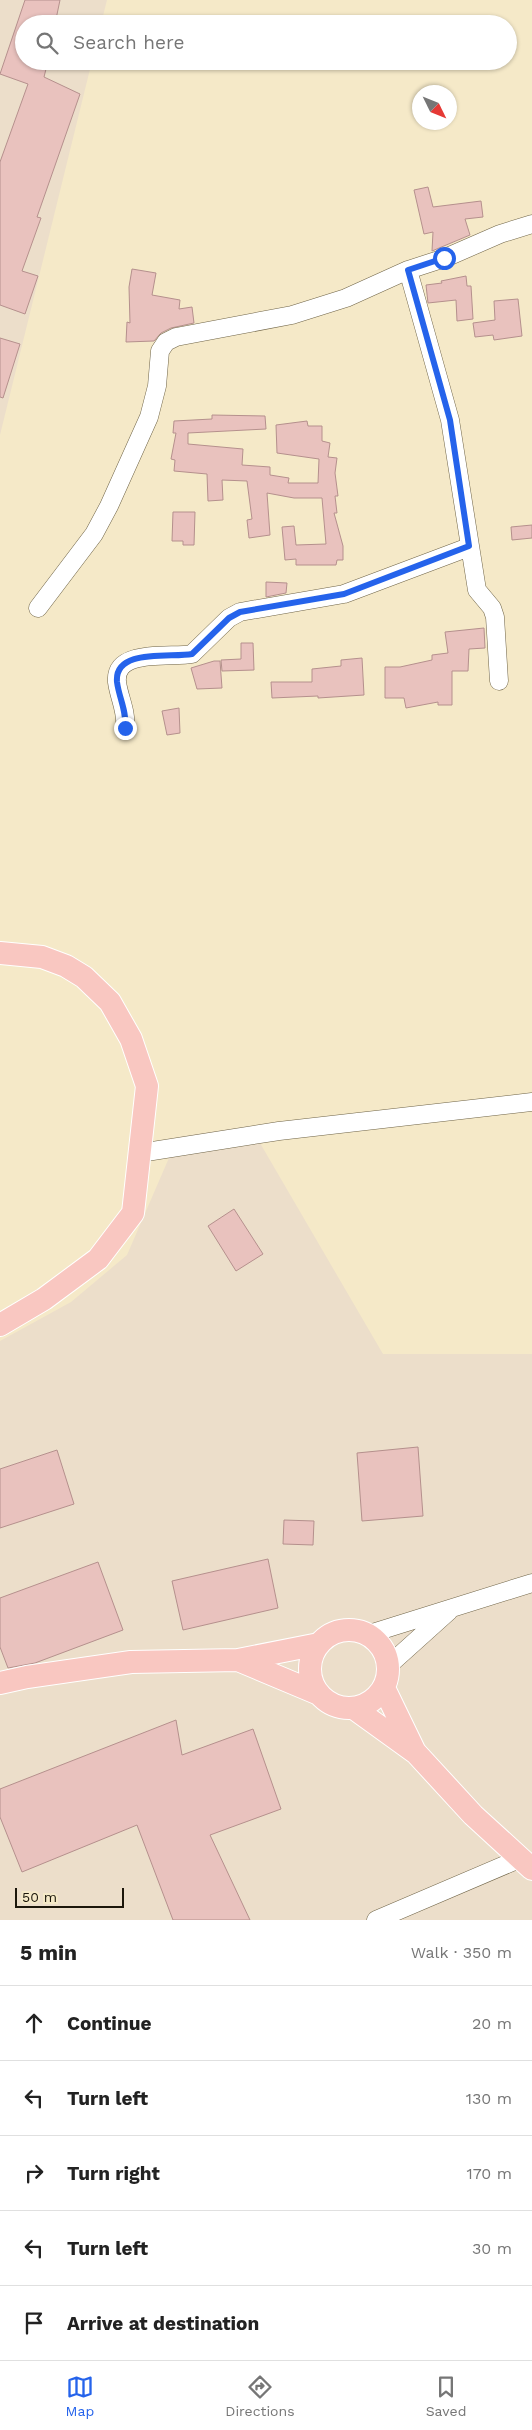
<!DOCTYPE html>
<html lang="en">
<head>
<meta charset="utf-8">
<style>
  body { margin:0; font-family:"Work Sans",sans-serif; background:#f2f2f2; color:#222 }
  .compass { position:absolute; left:412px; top:85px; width:45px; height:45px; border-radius:50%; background:#fff; box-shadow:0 1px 4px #0004; rotate:133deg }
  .scale { position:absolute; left:15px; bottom:12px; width:109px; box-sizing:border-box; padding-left:5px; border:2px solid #1c170b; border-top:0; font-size:14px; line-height:18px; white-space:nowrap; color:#1c170b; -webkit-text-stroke:4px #f5e9c8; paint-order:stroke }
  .stop { position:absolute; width:15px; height:15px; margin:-11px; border:4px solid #2563eb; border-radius:50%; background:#fff }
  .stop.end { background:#2563eb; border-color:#fff; box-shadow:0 1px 5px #0008 }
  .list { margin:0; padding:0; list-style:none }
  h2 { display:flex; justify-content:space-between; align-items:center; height:65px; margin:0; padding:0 20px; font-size:21px }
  h2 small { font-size:16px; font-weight:400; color:#767676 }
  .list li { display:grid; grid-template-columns:32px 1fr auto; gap:15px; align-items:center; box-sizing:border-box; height:75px; padding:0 20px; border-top:1px solid #e0e0e0 }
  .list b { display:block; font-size:19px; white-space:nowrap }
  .list em { font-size:16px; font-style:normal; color:#767676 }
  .icon { flex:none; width:28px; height:28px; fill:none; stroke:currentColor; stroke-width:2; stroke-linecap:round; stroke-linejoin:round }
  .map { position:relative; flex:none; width:532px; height:1920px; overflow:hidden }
  .search { position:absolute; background:#fff; box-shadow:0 1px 4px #0004; left:15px; right:15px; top:15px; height:55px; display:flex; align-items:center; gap:12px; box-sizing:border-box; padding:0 18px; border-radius:28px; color:#767676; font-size:19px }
  .sheet { height:440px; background:#fff }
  nav { display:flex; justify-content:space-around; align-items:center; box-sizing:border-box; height:70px; border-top:1px solid #e0e0e0; background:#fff; font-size:14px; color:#767676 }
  nav a { display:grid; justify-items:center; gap:2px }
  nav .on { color:#2563eb }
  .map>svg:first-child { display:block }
  .industrial { fill:#ecdeca }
  .building { fill:#e9c2be; stroke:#b5908d }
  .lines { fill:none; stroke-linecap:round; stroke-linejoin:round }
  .minor-casing { stroke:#6f6447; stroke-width:19 }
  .major-casing { stroke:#fff; stroke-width:24 }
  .minor { stroke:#fff; stroke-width:18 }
  .major { stroke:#f9c7c1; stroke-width:22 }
  .route { stroke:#2563eb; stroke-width:6 }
</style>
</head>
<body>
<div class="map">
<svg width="532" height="1920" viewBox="0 0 532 1920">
  <rect width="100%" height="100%" fill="#f5e9c8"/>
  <path class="industrial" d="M0,0H107L101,24H24V61H92L0,435Z
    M250,1126L383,1354H532V1920H0V1341L71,1302L127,1255L178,1137Z"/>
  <path class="building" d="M25,0H60L55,24H24V61H48L44,77L80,94L37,217L41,218L22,271L38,276L25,314L0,305V162L28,84L0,74Z
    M428,187L433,207L481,201L483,217L465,219L470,235L432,251L433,232L424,234L414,190Z
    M132,269L156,273L152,295L180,300L179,309L192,307L194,323L171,328L161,333L154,341L126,342L127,322L130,323L129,287Z
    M466,276L467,286H471L473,319L457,321L456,300L428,303L426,285L442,283L441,281Z
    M518,299L522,336L494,340L493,335L475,337L473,323L495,320L494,301Z
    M0,338L20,344L3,398L0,397Z
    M212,415L265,416L266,429L188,433V444L243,449L242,465L270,467V475L289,478L288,483H318L319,459L277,453L276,425L307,421L308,426H322V441L330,443L328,457L337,458L335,473L338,496H335L337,513H334L343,546V560H337L336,565H296V559L285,560L282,527L294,526L296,545L326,544L322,498H294L267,493L270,535L249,538L247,520L252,519L247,481L222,480L223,500L208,501L207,474L174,471L175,460L171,459L176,433H173L174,421L212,419Z
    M173,512H195L194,545H183V541H172Z
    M532,525V538L512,540L511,527Z
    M266,582L287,583L286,593L266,597Z
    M484,628L485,648L469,649L468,671H452V705H438V702L406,708L404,698H385V667H400L432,660V655L448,653L445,632Z
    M241,643H253L254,670L222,671L221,660L241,659Z
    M362,658L364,695L318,698V696L272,698L271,682H312V669L341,666V660Z
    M214,661H220L222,688L197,689L191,668Z
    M179,708L180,733L167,735L162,711Z
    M234,1209L263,1254L236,1271L208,1226Z
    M418,1447L423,1516L362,1521L357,1453Z
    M57,1450L74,1504L0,1528V1469Z
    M284,1520L314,1521L313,1545L283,1544Z
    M268,1559L278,1608L183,1630L172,1581Z
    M98,1562L123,1630L35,1663L8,1668L0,1647V1598Z
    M176,1720L182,1755L253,1729L281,1809L210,1835L250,1920H173L137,1825L22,1872L0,1817V1789Z"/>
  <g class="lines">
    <g class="minor-casing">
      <path id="minor" d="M408,270L450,420L477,590L492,608L495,617L499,681
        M38,608L94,534L109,506L149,417L157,386L160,351L166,342L176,337L292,315L346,298L408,270L445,258L500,234L532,224
        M125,728C127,711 119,698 117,682C114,648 171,658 192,654L229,618L240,612L344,594L469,547
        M140,1153L279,1131L532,1102
        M369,1634L532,1583
        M389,1665L449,1611
        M376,1920L519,1859"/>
    </g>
    <g class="major-casing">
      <path id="major" d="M0,953L42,957L66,966L84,977L110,1002L131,1039L147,1086L133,1213L98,1259L44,1299L0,1325
        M310 1669a39 39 0 1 1 78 0a39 39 0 1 1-78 0Z
        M238,1660L319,1694
        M0,1683L27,1677L131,1662L238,1660L319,1644
        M384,1688L414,1750
        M355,1709L416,1753L473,1815L532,1869"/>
    </g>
    <use href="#minor" class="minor"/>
    <use href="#major" class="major"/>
  </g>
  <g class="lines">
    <path class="route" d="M125,728C127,711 119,698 117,682C114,648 171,658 192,654L229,618L240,612L344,594L469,546L450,420L408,270L444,258"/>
  </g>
</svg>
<svg class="compass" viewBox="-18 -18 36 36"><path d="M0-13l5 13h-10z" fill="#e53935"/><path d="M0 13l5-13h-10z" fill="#767676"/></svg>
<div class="scale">50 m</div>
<div class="stop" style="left:444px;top:258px"></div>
<div class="stop end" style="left:125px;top:728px"></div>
<div class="search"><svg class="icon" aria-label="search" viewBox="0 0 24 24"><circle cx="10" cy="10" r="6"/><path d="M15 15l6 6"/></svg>Search here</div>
</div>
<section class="sheet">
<h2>5 min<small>Walk · 350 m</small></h2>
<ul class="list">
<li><svg class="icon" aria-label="ahead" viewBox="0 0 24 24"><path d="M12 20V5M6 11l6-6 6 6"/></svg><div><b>Continue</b></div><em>20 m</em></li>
<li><svg class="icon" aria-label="left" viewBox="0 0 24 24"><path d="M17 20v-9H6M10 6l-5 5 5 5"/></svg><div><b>Turn left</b></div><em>130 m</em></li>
<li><svg class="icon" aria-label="right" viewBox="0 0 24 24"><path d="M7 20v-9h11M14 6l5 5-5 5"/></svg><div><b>Turn right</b></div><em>170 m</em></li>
<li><svg class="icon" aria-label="left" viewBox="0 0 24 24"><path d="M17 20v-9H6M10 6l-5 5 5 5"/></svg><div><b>Turn left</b></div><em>30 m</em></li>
<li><svg class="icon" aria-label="arrive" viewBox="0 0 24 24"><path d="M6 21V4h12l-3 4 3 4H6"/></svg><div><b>Arrive at destination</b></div></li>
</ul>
</section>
<nav>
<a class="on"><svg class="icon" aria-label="map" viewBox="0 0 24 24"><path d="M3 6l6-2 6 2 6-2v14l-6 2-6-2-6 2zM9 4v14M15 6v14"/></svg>Map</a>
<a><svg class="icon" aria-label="directions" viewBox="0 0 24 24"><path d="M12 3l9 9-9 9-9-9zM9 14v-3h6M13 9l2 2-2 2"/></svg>Directions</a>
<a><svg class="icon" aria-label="saved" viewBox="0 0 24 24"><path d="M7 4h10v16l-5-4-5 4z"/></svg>Saved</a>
</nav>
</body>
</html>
